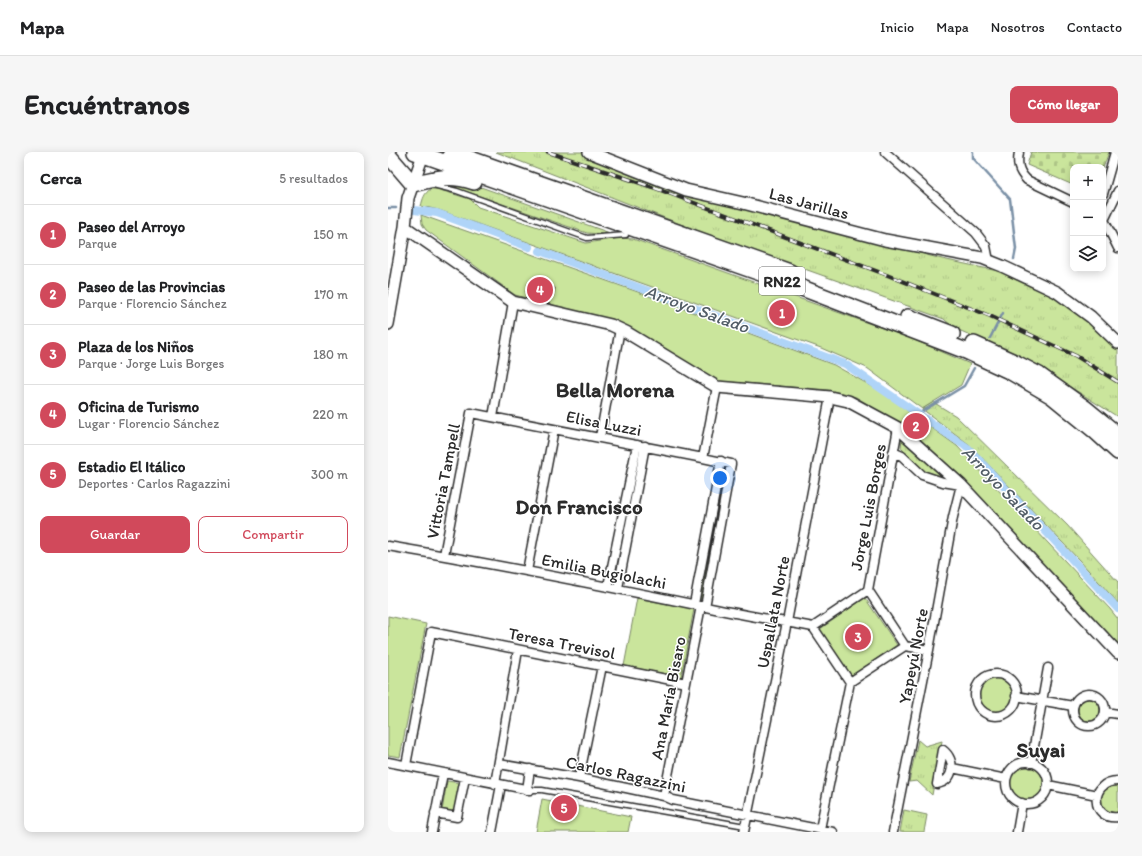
<!DOCTYPE html>
<html lang="es">
<head>
<meta charset="utf-8">
<style>
  body { margin:0; font-family:Itim,sans-serif; background:#f6f6f6; color:#202124 }
  .controls { position:absolute; right:12px; top:12px; display:grid; overflow:hidden; border-radius:8px; box-shadow:0 2px 10px #0003 }
  .controls button { width:36px; height:36px; display:grid; place-items:center; padding:0; border:0; border-bottom:1px solid #e0e0e0; background:#fff; color:#202124; font:20px sans-serif }
  .you { position:absolute; left:332px; top:326px; width:14px; height:14px; margin:-10px; border:3px solid #fff; border-radius:50%; background:#1a73e8; box-shadow:0 0 0 6px #1a73e833 }
  .badge { display:grid; place-items:center; width:26px; height:26px; border-radius:50%; background:#d1495b; color:#fff; font-size:13px; font-weight:700 }
  .pin { position:absolute; translate:-50% -50%; border:2px solid #fff; box-shadow:0 1px 4px #0006 }
  .list { margin:0; padding:0; list-style:none }
  h2 { display:flex; justify-content:space-between; align-items:center; height:52px; margin:0; padding:0 16px; font-size:17px }
  h2 small { font-size:13px; font-weight:400; color:#757577 }
  .list li { display:grid; grid-template-columns:26px 1fr auto; gap:12px; align-items:center; box-sizing:border-box; height:60px; padding:0 16px; border-top:1px solid #e0e0e0 }
  .list b { display:block; font-size:15px; white-space:nowrap }
  .list p { margin:0; font-size:13px; white-space:nowrap; color:#757577 }
  .list em { font-size:13px; font-style:normal; color:#757577 }
  .actions { display:flex; gap:8px; padding:12px 16px }
  .actions a { flex:1; padding:9px 0; border:1px solid #d1495b; border-radius:8px; text-align:center; font-size:14px; color:#d1495b }
  .actions .main { background:#d1495b; color:#fff }
  .icon { flex:none; width:22px; height:22px; fill:none; stroke:currentColor; stroke-width:2; stroke-linecap:round; stroke-linejoin:round }
  .map { position:relative; flex:none; width:730px; height:680px; overflow:hidden; border-radius:8px }
  header { display:flex; align-items:center; gap:24px; box-sizing:border-box; height:56px; padding:0 20px; background:#fff; border-bottom:1px solid #e0e0e0 }
  header strong { font-size:19px }
  nav { display:flex; gap:22px; margin-inline-start:auto; font-size:14px }
  .intro { display:flex; align-items:center; justify-content:space-between; box-sizing:border-box; height:96px; padding:0 24px }
  h1 { margin:0; font-size:28px }
  .button { padding:10px 18px; border-radius:8px; background:#d1495b; color:#fff; font-size:14px; font-weight:700 }
  main { display:flex; gap:24px; padding:0 24px }
  aside { flex:1; background:#fff; border-radius:8px; box-shadow:0 2px 10px #0003 }
  .map>svg:first-child { display:block }
  .grass { fill:url(#grass-tufts); stroke:#7a8864 }
  .cemetery { fill:url(#cemetery-stones); stroke:#7a8864 }
  .park { fill:#cae59c; stroke:#7a8864 }
  .lines { fill:none; stroke-linecap:round; stroke-linejoin:round }
  .stream { stroke:#7a90a6; stroke-width:2.5 }
  .canal { stroke:#afd4f8; stroke-width:8 }
  .building { fill:url(#building-hatch); stroke:#2b2b2b }
  .lane-casing { stroke:#2b2b2b; stroke-width:7 }
  .street-casing { stroke:#2b2b2b; stroke-width:11 }
  .secondary-casing { stroke:#2b2b2b; stroke-width:14 }
  .highway-casing { stroke:#2b2b2b; stroke-width:18 }
  .lane { stroke:#fff; stroke-width:4 }
  .street { stroke:#fff; stroke-width:8 }
  .secondary { stroke:#fff; stroke-width:11 }
  .highway { stroke:#fff; stroke-width:15 }
  .rail-casing { stroke:#2b2b2b; stroke-width:4 }
  .rail { stroke:#fff; stroke-width:2.5; stroke-dasharray:8; stroke-linecap:butt }
  .labels { text-anchor:middle; dominant-baseline:central; stroke-width:3; stroke-linejoin:round; paint-order:stroke }
  .shield { fill:#fff; stroke:#6b6b6b; stroke-width:1 }
  .shield-label { font-size:16px; font-weight:bold; fill:#2b2b2b }
  .street-label { font-size:17px; fill:#2b2b2b; stroke:#fff }
  .water-label { font-size:18px; font-style:italic; fill:#535e68; stroke:#fff }
  .district-label { font-size:21px; font-weight:bold; fill:#2b2b2b; stroke:#fff }
</style>
</head>
<body>
<header>
<strong>Mapa</strong>
<nav><a>Inicio</a><a>Mapa</a><a>Nosotros</a><a>Contacto</a></nav>
</header>
<div class="intro"><h1>Encuéntranos</h1><a class="button">Cómo llegar</a></div>
<main>
<aside>
<h2>Cerca<small>5 resultados</small></h2>
<ul class="list">
<li><span class="badge">1</span><div><b>Paseo del Arroyo</b><p>Parque</p></div><em>150 m</em></li>
<li><span class="badge">2</span><div><b>Paseo de las Provincias</b><p>Parque · Florencio Sánchez</p></div><em>170 m</em></li>
<li><span class="badge">3</span><div><b>Plaza de los Niños</b><p>Parque · Jorge Luis Borges</p></div><em>180 m</em></li>
<li><span class="badge">4</span><div><b>Oficina de Turismo</b><p>Lugar · Florencio Sánchez</p></div><em>220 m</em></li>
<li><span class="badge">5</span><div><b>Estadio El Itálico</b><p>Deportes · Carlos Ragazzini</p></div><em>300 m</em></li>
</ul>
<div class="actions"><a class="main">Guardar</a><a>Compartir</a></div>
</aside>
<div class="map">
<svg width="730" height="680" viewBox="0 0 730 680">
  <defs>
    <pattern id="grass-tufts" width="24" height="20" patternUnits="userSpaceOnUse"><rect width="24" height="20" fill="#cae59c"/><path d="M3 7l-1-3M5 7V3M7 7l1-3M15 17l-1-3M17 17v-4M19 17l1-3" fill="none" stroke="#aec587"/></pattern>
    <pattern id="cemetery-stones" width="16" height="16" patternUnits="userSpaceOnUse"><rect width="16" height="16" fill="#cae59c"/><path d="M2 7V4a2 2 0 0 1 4 0v3zM10 15v-3a2 2 0 0 1 4 0v3z" fill="#aec587"/></pattern>
    <pattern id="building-hatch" width="6" height="6" patternUnits="userSpaceOnUse"><rect width="6" height="6" fill="#f4baad"/><path d="M-1 1l2-2M0 6l6-6M5 7l2-2" fill="none" stroke="#d1a095"/></pattern>
  </defs>
  <rect width="100%" height="100%" fill="#fff"/>
  <filter id="ink" filterUnits="userSpaceOnUse"><feTurbulence type="fractalNoise" baseFrequency=".025" numOctaves="2"/><feDisplacementMap in="SourceGraphic" scale="8" xChannelSelector="R" yChannelSelector="G"/><feConvolveMatrix kernelMatrix="1 2 1 2 8 2 1 2 1" color-interpolation-filters="sRGB"/></filter>
  <g filter="url(#ink)">
    <path class="grass" d="M108,0H195L310,47L360,56L554,107L619,121L653,136L677,151L699,169L730,197V265L649,214L619,199L566,176L556,167L305,77Z
      M76,29L222,81L214,82L199,81L68,36L51,31Z
      M545,250L568,264L679,373L730,430V451L691,408L582,293L534,257Z
      M514,286L557,327L536,319L513,296Z
      M334,320H338L314,447H311Z
      M530,588L537,594L554,589L544,643L529,629L521,630Z
      M516,658L539,663L536,680H512Z"/>
    <path class="cemetery" d="M643,0H721L715,16V15H685V33L639,13Z"/>
    <path class="park" d="M43,37H49L82,47L90,55L198,91L232,86L245,87L522,186L582,212L573,233L534,257L479,216L433,196L51,58L33,54C35,47 36,41 43,37Z
      M33,63L250,140L446,213L492,239L569,294L722,457L730,467V493L618,373L525,280L468,245L441,238L330,229L231,170L127,143L38,78L34,72Z
      M249,446L306,457L293,525L236,514Z
      M477,446L509,493L463,524L432,477Z
      M0,464L38,472L12,605L0,603Z
      M591 543a17 17 0 1 1 34 0a17 17 0 1 1-34 0Z
      M690 558a11 11 0 1 1 22 0a11 11 0 1 1-22 0Z
      M622 631a17 17 0 1 1 34 0a17 17 0 1 1-34 0Z
      M59,629L73,631L67,661L54,659Z
      M724,634H730V661C717,661 710,651 716,639Z
      M154,647L243,665L240,680H148Z"/>
    <g class="lines">
      <path class="stream" d="M585,0V6L622,47L628,97L626,107
        M0,56H8
        M602,186L615,161
        M530,262L576,234L586,216"/>
      <path class="canal" d="M26,58L49,61L141,95
        M152,99L457,212L580,296L730,457"/>
    </g>
    <path class="building" d="M140,132L167,136L165,144L155,143V146L138,140Z"/>
    <g class="lines">
      <g class="lane-casing">
        <path id="lane" d="M45,33L69,39L199,86L238,83
          M142,638H154L357,674"/>
      </g>
      <g class="street-casing">
        <path id="street" d="M497,0L588,81L598,94L601,109
          M631,0C629,12 630,19 639,28L685,50
          M730,39L716,68L730,96
          M715,42L727,0
          M105,265L125,150
          M212,285L232,177
          M315,306L329,235
          M0,394C106,412 212,433 318,455C353,463 389,468 425,475
          M56,403L83,261L315,306L343,312L317,455
          M139,419L166,277
          M220,434L249,293
          M230,436L257,294
          M480,438L517,494L462,530L425,475Z
          M480,438L510,276
          M306,452L333,309
          M517,494L541,498
          M587 543a21 21 0 1 1 42 0a21 21 0 1 1-42 0Z
          M685 558a16 16 0 1 1 32 0a16 16 0 1 1-32 0Z
          M628,544L685,554
          M717,560L730,562
          M555,598C568,608 567,629 549,632Z
          M618 631a21 21 0 1 1 42 0a21 21 0 1 1-42 0Z
          M0,610L142,638
          M643,611L660,516
          M111,612L191,626L276,644L285,648L445,680
          M18,613L43,480L298,531
          M564,616L618,627
          M191,626L214,514
          M730,629C700,629 703,669 730,665
          M107,632L130,498
          M660,633L709,643
          M139,638L142,617
          M276,644L313,454
          M47,661L69,665L77,626
          M432,677L462,530
          M44,680L55,621
          M104,680L113,633
          M356,680L399,470L442,245
          M505,680L541,498L565,365L573,333L555,330L534,323L514,304L505,300
          M629,680L634,651"/>
      </g>
      <g class="secondary-casing">
        <path id="secondary" d="M201,0L298,38L355,51L497,88L594,106L614,114L669,140L703,165L730,191
          M17,75L125,150L223,173L238,180L329,235L442,245L460,249L510,276L573,333L730,501
          M0,172L17,75L20,46L36,0"/>
      </g>
      <g class="highway-casing">
        <path id="highway" d="M27,0L401,131L578,199L621,219L664,244L707,279L730,300
          M63,0L402,120
          M0,3L25,32C48,26 63,22 86,30
          M520,165L564,182
          M586,192L624,209L651,223L697,256L730,283"/>
      </g>
      <use href="#lane" class="lane"/>
      <use href="#street" class="street"/>
      <use href="#secondary" class="secondary"/>
      <use href="#highway" class="highway"/>
      <g class="rail-casing">
        <path id="rail" d="M160,0L264,35L499,123L602,164L688,204L730,230"/>
      </g>
      <use href="#rail" class="rail"/>
    </g>
  </g>
  <g class="labels">
    <rect class="shield" x="371" y="115" width="46" height="28" rx="3"/>
    <g class="shield-label">
      <text x="394" y="129">RN22</text>
    </g>
    <g class="street-label">
      <text transform="translate(421 51) rotate(15)">Las Jarillas</text>
      <text transform="translate(216 271) rotate(11)">Elisa Luzzi</text>
      <text transform="translate(55 329) rotate(-79)">Vittoria Tampell</text>
      <text transform="translate(480 355) rotate(-79)">Jorge Luis Borges</text>
      <text transform="translate(216 419) rotate(11)">Emilia Bugiolachi</text>
      <text transform="translate(385 460) rotate(-79)">Uspallata Norte</text>
      <text transform="translate(174 491) rotate(11)">Teresa Trevisol</text>
      <text transform="translate(525 504) rotate(-79)">Yapeyú Norte</text>
      <text transform="translate(280 546) rotate(-79)">Ana María Bisaro</text>
      <text transform="translate(238 622) rotate(12)">Carlos Ragazzini</text>
    </g>
    <g class="water-label">
      <text transform="translate(309 157) rotate(20)">Arroyo Salado</text>
      <text transform="translate(615 336) rotate(46)">Arroyo Salado</text>
    </g>
    <g class="district-label">
      <text x="227" y="237">Bella Morena</text>
      <text x="191" y="354">Don Francisco</text>
      <text x="653" y="597">Suyai</text>
    </g>
  </g>
</svg>
<div class="controls">
<button>+</button>
<button>−</button>
<button><svg class="icon" aria-label="layers" viewBox="0 0 24 24"><path d="M12 4l9 5-9 5-9-5zM3 14l9 5 9-5"/></svg></button>
</div>
<div class="you"></div>
<div class="pin badge" style="left:394px;top:161px">1</div>
<div class="pin badge" style="left:528px;top:274px">2</div>
<div class="pin badge" style="left:470px;top:485px">3</div>
<div class="pin badge" style="left:152px;top:138px">4</div>
<div class="pin badge" style="left:176px;top:656px">5</div>
</div>
</main>
</body>
</html>
